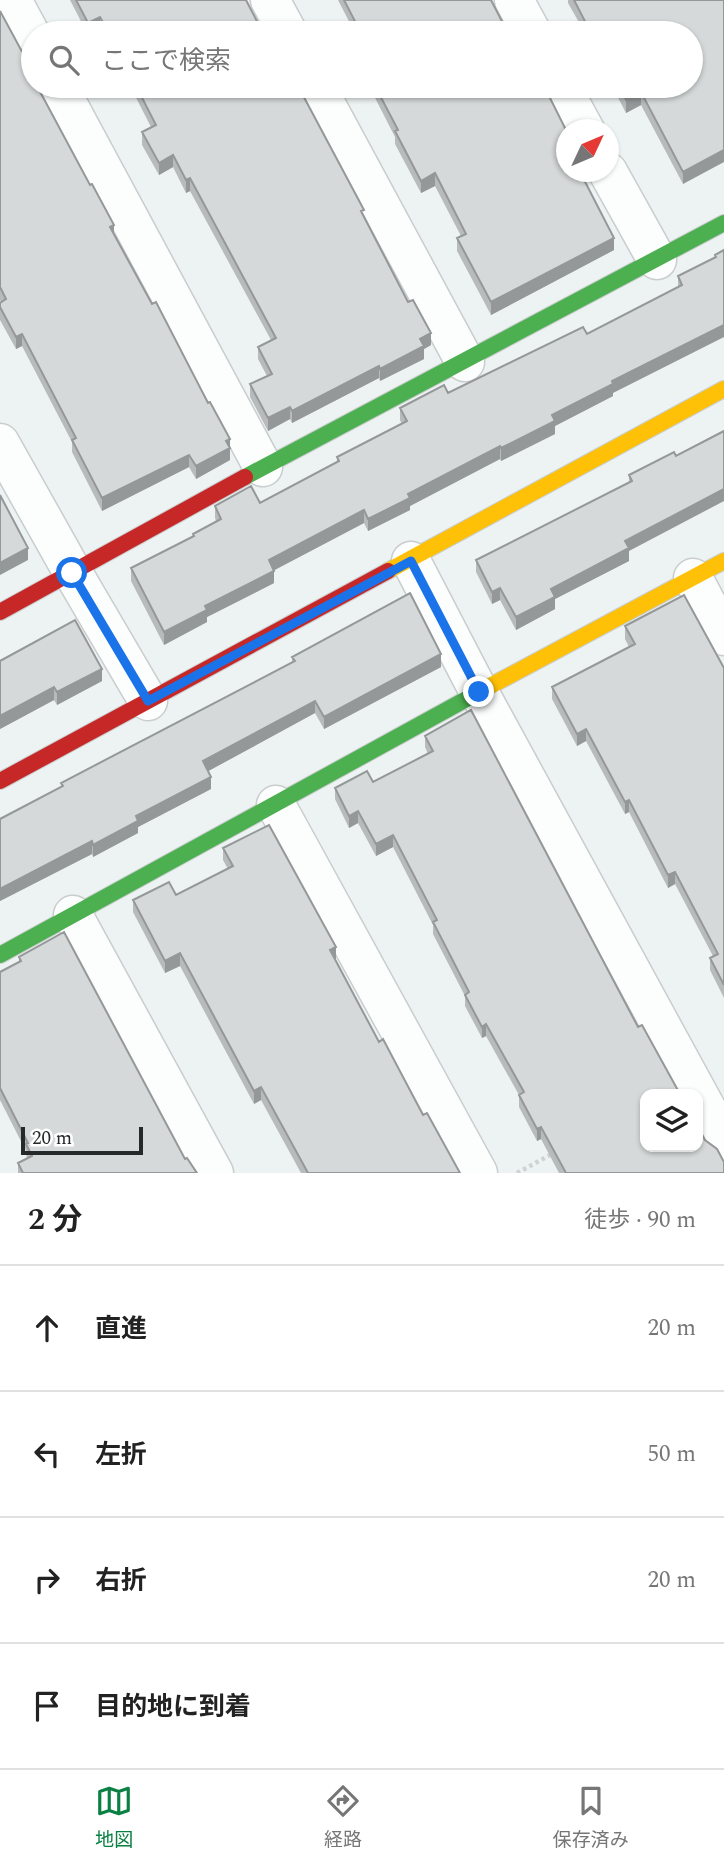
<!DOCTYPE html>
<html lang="ja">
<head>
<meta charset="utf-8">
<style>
  body { margin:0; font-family:Spectral,"Noto Sans JP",serif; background:#f2f2f2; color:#222 }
  .controls { position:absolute; right:21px; bottom:21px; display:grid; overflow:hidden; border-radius:14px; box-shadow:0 2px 5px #0004 }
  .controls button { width:63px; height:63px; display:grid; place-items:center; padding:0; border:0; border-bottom:2px solid #e0e0e0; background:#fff; color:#222; font:35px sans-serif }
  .compass { position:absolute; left:556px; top:119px; width:63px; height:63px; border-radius:50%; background:#fff; box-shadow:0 2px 5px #0004; rotate:46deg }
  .scale { position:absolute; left:21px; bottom:18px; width:122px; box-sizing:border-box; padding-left:7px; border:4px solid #252929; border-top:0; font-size:19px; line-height:24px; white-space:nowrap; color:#252929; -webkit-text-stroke:5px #fff; paint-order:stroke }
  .stop { position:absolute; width:21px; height:21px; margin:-16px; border:5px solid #1a73e8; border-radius:50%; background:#fff }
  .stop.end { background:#1a73e8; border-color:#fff; box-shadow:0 2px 7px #0008 }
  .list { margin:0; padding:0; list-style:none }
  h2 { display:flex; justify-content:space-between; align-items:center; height:91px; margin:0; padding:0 28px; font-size:30px }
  h2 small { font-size:23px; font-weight:400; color:#767676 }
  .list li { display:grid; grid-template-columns:46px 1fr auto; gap:21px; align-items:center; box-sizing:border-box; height:126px; padding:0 28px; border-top:2px solid #e0e0e0 }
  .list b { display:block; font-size:26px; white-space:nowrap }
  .list em { font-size:23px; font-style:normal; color:#767676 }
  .icon { flex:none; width:38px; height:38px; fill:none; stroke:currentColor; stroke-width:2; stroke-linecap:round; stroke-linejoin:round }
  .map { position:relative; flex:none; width:724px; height:1173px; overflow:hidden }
  .search { position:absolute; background:#fff; box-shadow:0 2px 5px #0004; left:21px; right:21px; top:21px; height:77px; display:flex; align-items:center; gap:18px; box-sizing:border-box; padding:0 24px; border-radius:38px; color:#767676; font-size:26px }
  .sheet { height:595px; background:#fff }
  nav { display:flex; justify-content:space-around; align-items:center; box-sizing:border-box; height:98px; border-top:2px solid #e0e0e0; background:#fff; font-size:19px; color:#767676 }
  nav a { display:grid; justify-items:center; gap:4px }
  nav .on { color:#0b8043 }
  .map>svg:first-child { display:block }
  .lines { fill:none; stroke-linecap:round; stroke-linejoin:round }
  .street-casing { stroke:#c9cdce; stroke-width:41 }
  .fast-casing { stroke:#c9cdce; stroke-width:18 }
  .slow-casing { stroke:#c9cdce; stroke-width:18 }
  .jam-casing { stroke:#c9cdce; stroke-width:18 }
  .path { stroke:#cfd2d2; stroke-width:4.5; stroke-dasharray:3.5 3.5; stroke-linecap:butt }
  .street { stroke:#fcfdfd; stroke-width:38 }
  .fast { stroke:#4caf50; stroke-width:16 }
  .slow { stroke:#ffc107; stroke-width:16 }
  .jam { stroke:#c62828; stroke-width:16 }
  .wall { fill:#b7bbbb }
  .shaded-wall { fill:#959898 }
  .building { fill:#d5d9d9; stroke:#959898; stroke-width:2 }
  .route { stroke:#1a73e8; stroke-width:9 }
</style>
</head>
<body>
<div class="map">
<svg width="724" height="1173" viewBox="0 0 724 1173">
  <rect width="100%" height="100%" fill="#edf2f2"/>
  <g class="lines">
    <g class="street-casing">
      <path id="street" d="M12,0L33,39
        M270,0L288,33
        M514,0L532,33
        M58,86L263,467
        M316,86L465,362
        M561,86L585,130
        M608,172L657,260
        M0,443L73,573L148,701
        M411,561L479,692L724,1141
        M693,578L724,636
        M276,805L478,1173
        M73,915L214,1173"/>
    </g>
    <g class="fast-casing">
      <path id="fast" d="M245,477L724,223
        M0,955L492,685"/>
    </g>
    <g class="slow-casing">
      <path id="slow" d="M388,571L724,389
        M492,685L724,561"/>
    </g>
    <g class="jam-casing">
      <path id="jam" d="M0,612L245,477
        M0,781L388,571"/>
    </g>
    <path class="path" d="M517,1173L552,1154"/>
    <use href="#street" class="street"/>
    <use href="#fast" class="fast"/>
    <use href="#slow" class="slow"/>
    <use href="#jam" class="jam"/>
  </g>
  <path class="wall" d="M70,0H246L263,33H103L100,29L92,33H87Z
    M338,0H491L508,33H355Z
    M568,0H724L683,184L641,105L626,113L612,86H691V33H585L568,3Z
    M0,11L33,86L152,304L230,439V460L196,479L189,467L102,511L72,452V442L22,346L16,349L0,320V303L1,302L0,300Z
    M130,86H298L364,218L431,345L424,349V359L380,381L379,378L292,423L290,419L268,431L250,397V384L267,376L258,359V347L271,340L190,191L186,193L173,167L159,175L142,145V132L151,127Z
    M369,86H544L566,172L614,250L491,315L457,251V238L461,236L435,186L421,193L395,144V137Z
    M724,250L613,393V396L555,426V434L501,461L500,459L410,506V510L368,531L364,523L274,570V583L207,617V622L164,645L131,581V568L193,537V534L216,521L215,518V506L260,503L337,463V457L402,424L400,420V408L448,393L587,334L678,288V276L715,257V255Z
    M674,452L629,551V561L555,599V609L516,630L500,600L492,604L476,572V560L629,482V475Z
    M625,626L724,668V998L710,970V958L713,956L675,884L668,888L629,812L625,814L586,741L577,746L552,699V687L629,647L625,639Z
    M292,657L441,667L324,729L315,713L208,771L211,789L138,827V833L93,857L92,854L0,901V819L61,787V783L292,663Z
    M0,661L102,681L57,705L54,700L0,729Z
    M425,736L638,1027L680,1094L724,1173H559L541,1139L537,1141L519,1107V1095L486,1036L482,1038L465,1006V996L433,934V925L393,847L376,856L358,823L349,828L335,799V788L373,782L428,754L425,747Z
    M223,848L336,960L379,1042L423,1115L460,1173H301L261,1100L254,1104L180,966L165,973L133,912V900L176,895L228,869L223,860Z
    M19,957L185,1159L197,1173H18V1163L27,1159L26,1151L0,1100V972L19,962Z"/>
  <path class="shaded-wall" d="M100,17V29L92,33H88V23Z
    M641,92V105L626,113V100Z
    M724,150V162L683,184V172Z
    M173,155V167L159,175V163Z
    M435,173V186L421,193V181Z
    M190,178V191L186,193V180Z
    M114,225V237L110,227Z
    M614,238V250L491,315V302Z
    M724,325V337L613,393V396L555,426V434L501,461V448L552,415L612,381Z
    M431,333V345L424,349V359L380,381V369L420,339Z
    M22,334V346L16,349V337Z
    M379,366V378L292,423V411Z
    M290,407V419L268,431V418Z
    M230,439V460L196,479V466Z
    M500,446V459L410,506V510L368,531V519L408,494Z
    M189,455V467L102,511V498Z
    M724,489V501L629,551V561L555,599V609L516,630V617L551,589L625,541Z
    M364,510V523L269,573V560Z
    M28,548V560L0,575V563Z
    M274,571V583L207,617V622L164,645V632L205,606Z
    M500,588V600L492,604V592Z
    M441,654V667L324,729V717Z
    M102,669V681L57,705V692Z
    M54,687V700L0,729V716Z
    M315,701V713L203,774V761Z
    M586,729V741L577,746V734Z
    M211,777V789L138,827V833L93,857V845L136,816Z
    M629,800V812L625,814V802Z
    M358,811V823L349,828V816Z
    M393,835V847L376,856V844Z
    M92,841V854L0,901V889Z
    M675,872V884L668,888V875Z
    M336,947V960L330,950Z
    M180,953V966L165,973V961Z
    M486,1024V1036L482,1038V1027Z
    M261,1087V1100L254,1104V1091Z
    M541,1127V1139L537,1141V1129Z"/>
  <path class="building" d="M76,0H246L263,33H109L100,17L88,23Z
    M344,0H491L508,33H361Z
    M574,0H724V150L683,172L641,92L626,100L619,86H691V33H591Z
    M0,11L33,72V86H37L90,185L92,184L114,225L110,227L152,304L156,302L208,403L210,402L230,439L226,441L230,448L196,466L189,455L102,498L72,440L76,438L22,334L16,337L0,307V303L6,299L0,287Z
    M136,86H298L364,210L361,211L408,302L413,300L431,333L420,339L424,346L380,369L379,366L292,411L290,407L268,418L250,384L272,374L258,347L276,338L190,178L186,180L173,155L159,163L142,132L156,125Z
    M375,86H544L566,130V137L563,139L566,145V172H580L614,238L491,302L457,238L466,234L435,173L421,181L395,131L398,130Z
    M724,250V325L612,381L613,384L552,415L555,421L501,448L500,446L408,494L410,498L368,519L364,510L269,560L274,571L205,606L207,610L164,632L131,568L194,536L193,534L221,519L215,506L251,486L260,503L339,461L337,457L407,421L400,408L444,385L448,393L583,327L587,334L682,285L678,276L716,257L715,255Z
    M724,431V489L625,541L629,548L551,589L555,597L516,617L500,588L492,592L476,560L632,481L629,475L674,452L676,456Z
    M0,495L28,548L0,563Z
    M410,593L441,654L324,717L315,701L203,761L211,777L136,816L138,821L93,845L92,841L0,889V819L63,786L61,783L295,661L292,657Z
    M684,595L724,668V985L710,958L718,954L675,872L668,875L629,800L625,802L586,729L577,734L552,687L635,644L625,626Z
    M75,620L102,669L57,692L54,687L0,716V661Z
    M471,710L638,1027L642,1025L680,1094H645V1147H698V1127L705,1140L717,1149L724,1162V1173H566L541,1127L537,1129L519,1095L524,1092L486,1024L482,1027L465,995L469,992L433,922L437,920L393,835L376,844L358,811L349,816L335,788L367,771L373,782L433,751L425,736Z
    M269,825L336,947L330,950L379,1042L383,1039L423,1115L427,1113L460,1173H308L261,1087L254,1091L180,953L165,961L133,900L169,882L176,895L233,866L223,848Z
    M64,932L185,1159L187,1158L197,1173H23L18,1163L32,1156L26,1144L28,1143L0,1088V972L21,961L19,957Z"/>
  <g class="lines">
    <path class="route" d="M72,573L148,701L411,561L479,692"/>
  </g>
</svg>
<div class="controls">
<button><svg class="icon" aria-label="layers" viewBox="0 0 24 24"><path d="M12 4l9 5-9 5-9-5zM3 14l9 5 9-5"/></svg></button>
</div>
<svg class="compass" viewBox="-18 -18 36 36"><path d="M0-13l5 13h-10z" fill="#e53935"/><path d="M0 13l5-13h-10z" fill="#767676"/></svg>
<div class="scale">20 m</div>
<div class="stop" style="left:72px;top:573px"></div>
<div class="stop end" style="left:479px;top:692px"></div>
<div class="search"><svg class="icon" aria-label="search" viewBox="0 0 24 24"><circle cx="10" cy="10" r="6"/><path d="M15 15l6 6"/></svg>ここで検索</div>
</div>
<section class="sheet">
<h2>2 分<small>徒歩 · 90 m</small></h2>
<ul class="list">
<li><svg class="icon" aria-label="ahead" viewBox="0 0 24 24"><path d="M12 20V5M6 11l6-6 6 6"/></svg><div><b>直進</b></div><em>20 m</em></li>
<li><svg class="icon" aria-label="left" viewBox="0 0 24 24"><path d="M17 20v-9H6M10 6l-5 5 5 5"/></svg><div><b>左折</b></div><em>50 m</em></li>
<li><svg class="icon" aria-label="right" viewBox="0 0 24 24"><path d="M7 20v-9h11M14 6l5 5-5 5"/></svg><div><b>右折</b></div><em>20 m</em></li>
<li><svg class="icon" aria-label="arrive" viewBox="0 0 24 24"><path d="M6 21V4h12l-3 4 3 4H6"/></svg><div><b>目的地に到着</b></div></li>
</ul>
</section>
<nav>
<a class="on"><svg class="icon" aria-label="map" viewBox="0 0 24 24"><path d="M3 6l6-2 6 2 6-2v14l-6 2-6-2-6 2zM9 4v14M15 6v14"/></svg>地図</a>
<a><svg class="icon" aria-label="directions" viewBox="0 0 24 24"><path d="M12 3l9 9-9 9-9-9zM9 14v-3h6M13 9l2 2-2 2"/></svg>経路</a>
<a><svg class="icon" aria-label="saved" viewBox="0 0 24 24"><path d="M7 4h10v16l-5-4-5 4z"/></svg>保存済み</a>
</nav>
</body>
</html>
